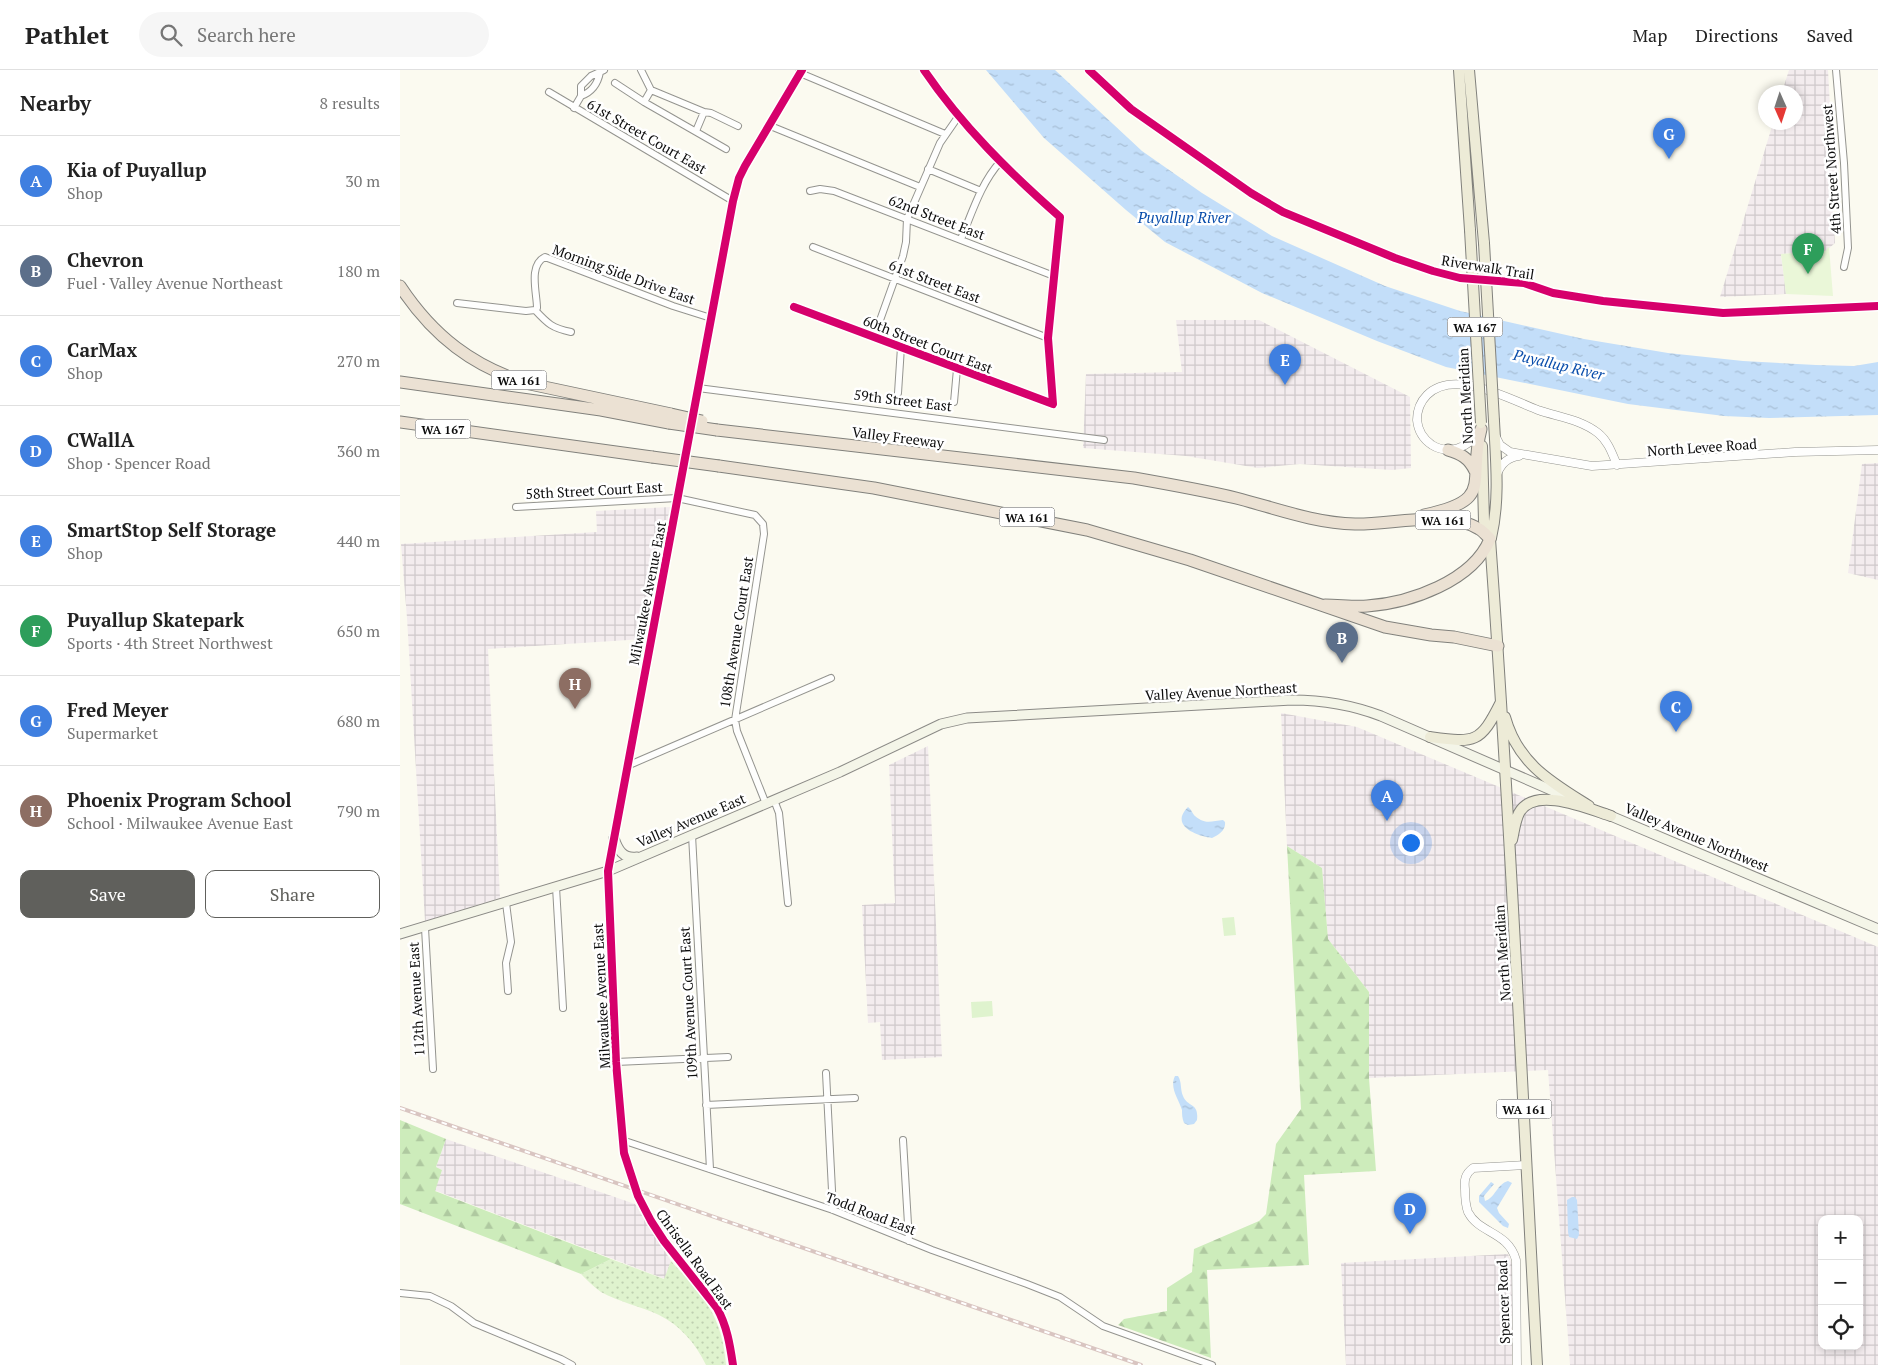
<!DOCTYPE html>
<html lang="en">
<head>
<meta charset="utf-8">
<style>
  body { margin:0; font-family:"PT Serif",serif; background:#f6f6f6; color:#222 }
  .controls { position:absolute; right:15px; bottom:15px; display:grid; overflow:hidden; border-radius:10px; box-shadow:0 2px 8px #0003 }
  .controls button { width:45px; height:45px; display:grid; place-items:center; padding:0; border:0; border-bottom:1px solid #e0e0e0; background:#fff; color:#222; font:25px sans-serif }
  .compass { position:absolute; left:1358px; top:15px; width:45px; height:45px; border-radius:50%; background:#fff; box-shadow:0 2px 8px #0003; rotate:177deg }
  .you { position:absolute; left:1010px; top:772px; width:18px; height:18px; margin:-12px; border:4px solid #fff; border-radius:50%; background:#1a73e8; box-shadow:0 0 0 8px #1a73e833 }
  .badge { display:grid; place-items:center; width:32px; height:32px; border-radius:50%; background:#60605c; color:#fff; font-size:16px; font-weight:700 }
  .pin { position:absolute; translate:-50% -41px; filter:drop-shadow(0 1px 2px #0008) }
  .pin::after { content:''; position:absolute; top:26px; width:18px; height:15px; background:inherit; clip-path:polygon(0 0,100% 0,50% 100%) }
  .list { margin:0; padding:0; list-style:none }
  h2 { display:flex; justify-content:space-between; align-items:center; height:65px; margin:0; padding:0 20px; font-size:21px }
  h2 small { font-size:16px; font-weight:400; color:#767676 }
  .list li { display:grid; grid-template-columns:32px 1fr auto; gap:15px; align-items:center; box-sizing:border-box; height:90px; padding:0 20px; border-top:1px solid #e0e0e0 }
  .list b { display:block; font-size:19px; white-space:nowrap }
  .list p { margin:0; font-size:16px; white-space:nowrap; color:#767676 }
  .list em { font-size:16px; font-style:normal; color:#767676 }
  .actions { display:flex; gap:10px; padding:15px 20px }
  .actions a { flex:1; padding:11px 0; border:1px solid #60605c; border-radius:10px; text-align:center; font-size:18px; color:#60605c }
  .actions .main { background:#60605c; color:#fff }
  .icon { flex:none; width:28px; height:28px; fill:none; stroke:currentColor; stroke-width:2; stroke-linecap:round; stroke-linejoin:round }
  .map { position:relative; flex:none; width:1478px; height:1295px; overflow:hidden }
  header { display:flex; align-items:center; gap:30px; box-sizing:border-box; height:70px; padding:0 25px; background:#fff; border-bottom:1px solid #e0e0e0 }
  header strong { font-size:24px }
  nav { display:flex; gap:28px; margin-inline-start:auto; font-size:18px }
  .search { width:350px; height:45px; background:#f6f6f6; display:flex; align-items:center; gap:12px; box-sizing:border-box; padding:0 18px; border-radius:28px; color:#767676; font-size:19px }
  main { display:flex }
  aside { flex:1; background:#fff }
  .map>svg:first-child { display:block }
  .industrial { fill:url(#industrial-grid); fill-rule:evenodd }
  .grass { fill:url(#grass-dots) }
  .forest { fill:url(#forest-firs) }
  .park { fill:#dff3ce }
  .pitch { fill:#eaf7d8 }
  .water { fill:url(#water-ripples) }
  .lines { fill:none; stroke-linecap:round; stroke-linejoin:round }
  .minor-casing { stroke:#94948f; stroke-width:8 }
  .tertiary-casing { stroke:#94948f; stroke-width:9 }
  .secondary-casing { stroke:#8b8a86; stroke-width:11 }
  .primary-casing { stroke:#81817c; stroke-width:12 }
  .motorway-casing { stroke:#81817c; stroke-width:13 }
  .minor { stroke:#fefefd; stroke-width:6 }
  .tertiary { stroke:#fefefd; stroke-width:8 }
  .secondary { stroke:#f4f5e8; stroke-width:9 }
  .primary { stroke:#edebd7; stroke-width:10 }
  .motorway { stroke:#ebe1d3; stroke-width:11 }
  .rail-casing { stroke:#d9c5c1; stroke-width:4 }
  .rail { stroke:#fff; stroke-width:2; stroke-dasharray:5.5; stroke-linecap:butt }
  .primary-bridge-casing { stroke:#81817c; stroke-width:12; stroke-linecap:butt }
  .motorway-bridge-casing { stroke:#81817c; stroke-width:13; stroke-linecap:butt }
  .primary-bridge { stroke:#edebd7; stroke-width:10 }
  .motorway-bridge { stroke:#ebe1d3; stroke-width:11 }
  .cycleway-casing { stroke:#fff; stroke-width:11 }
  .cycleway { stroke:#d6006c; stroke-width:8 }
  .labels { text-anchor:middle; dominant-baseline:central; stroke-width:5; stroke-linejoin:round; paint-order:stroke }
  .shield { fill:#fff; stroke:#565656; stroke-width:1 }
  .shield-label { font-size:12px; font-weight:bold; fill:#0d0d0d }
  .street-label { font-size:14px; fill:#0d0d0d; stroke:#fff }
  .water-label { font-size:15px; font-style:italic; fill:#094dab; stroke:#fff }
</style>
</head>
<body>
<header>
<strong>Pathlet</strong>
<div class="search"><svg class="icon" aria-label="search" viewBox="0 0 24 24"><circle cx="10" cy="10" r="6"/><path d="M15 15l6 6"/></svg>Search here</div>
<nav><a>Map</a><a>Directions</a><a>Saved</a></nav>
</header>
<main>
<aside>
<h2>Nearby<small>8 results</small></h2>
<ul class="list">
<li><span class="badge" style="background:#3f7fe0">A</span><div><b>Kia of Puyallup</b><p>Shop</p></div><em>30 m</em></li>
<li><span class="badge" style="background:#5c6f8a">B</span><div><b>Chevron</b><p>Fuel · Valley Avenue Northeast</p></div><em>180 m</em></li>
<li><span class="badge" style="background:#3f7fe0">C</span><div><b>CarMax</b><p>Shop</p></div><em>270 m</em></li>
<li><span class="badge" style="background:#3f7fe0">D</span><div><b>CWallA</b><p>Shop · Spencer Road</p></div><em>360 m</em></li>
<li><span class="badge" style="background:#3f7fe0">E</span><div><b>SmartStop Self Storage</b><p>Shop</p></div><em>440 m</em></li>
<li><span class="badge" style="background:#2e9e5b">F</span><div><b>Puyallup Skatepark</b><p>Sports · 4th Street Northwest</p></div><em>650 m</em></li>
<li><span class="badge" style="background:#3f7fe0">G</span><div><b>Fred Meyer</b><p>Supermarket</p></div><em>680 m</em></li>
<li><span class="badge" style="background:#8d6e63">H</span><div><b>Phoenix Program School</b><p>School · Milwaukee Avenue East</p></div><em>790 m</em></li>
</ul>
<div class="actions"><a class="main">Save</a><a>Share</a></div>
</aside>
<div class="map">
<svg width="1478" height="1295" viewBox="0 0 1478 1295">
  <defs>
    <pattern id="industrial-grid" width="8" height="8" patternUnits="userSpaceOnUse" patternTransform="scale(1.25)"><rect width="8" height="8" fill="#f3ecee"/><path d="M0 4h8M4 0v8" fill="none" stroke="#cfc9cb"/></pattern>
    <pattern id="grass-dots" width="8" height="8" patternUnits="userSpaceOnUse" patternTransform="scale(1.25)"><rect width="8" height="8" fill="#dff3ce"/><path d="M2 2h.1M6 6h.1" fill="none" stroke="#becfb0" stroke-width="1.8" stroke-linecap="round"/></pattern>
    <pattern id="forest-firs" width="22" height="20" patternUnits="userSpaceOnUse" patternTransform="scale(1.25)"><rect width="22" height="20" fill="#cdecbb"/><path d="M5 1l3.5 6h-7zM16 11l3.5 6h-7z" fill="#afc9a0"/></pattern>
    <pattern id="water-ripples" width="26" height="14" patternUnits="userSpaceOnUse" patternTransform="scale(1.25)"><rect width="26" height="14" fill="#c3def9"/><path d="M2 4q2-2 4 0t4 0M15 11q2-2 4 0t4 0" fill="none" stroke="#a6bdd4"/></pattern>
  </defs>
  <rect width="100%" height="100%" fill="#fbfaf0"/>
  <path class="industrial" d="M1389,0H1428L1432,74L1438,84L1439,121L1432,126L1435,173L1426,181L1381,184L1386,224L1320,227L1373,53L1396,52V22H1382Z
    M776,250H859L1010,327L1011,398L992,400L900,394L858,398L786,386L683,378L686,304L782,302Z
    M1478,393V510L1448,503L1462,394Z
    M270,437L244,569L88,579L100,828L25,851L7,548L1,474L197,462L196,441Z
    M881,643L957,657L1478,877V1295H1170L1148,1000L969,1008V922L928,869L922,798L887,776ZM1422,1149H1459V1276H1422Z
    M528,676L542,987L482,990L480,952L468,953L462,835L495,833L489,695Z
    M46,1069L235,1134L271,1191L265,1209L34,1120L42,1100L36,1097Z
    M1108,1184L1112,1194V1295H946L941,1193Z"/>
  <path class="grass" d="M211,1189L264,1209L271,1191C303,1227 322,1244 326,1295H306C296,1274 280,1255 259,1245C240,1236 219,1232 201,1222C194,1217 187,1210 181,1204Z"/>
  <path class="forest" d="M887,776L922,798L928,869L969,922V1008L976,1101L904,1105L909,1195L807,1200L811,1288L718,1255L724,1249L767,1241V1218L792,1202L794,1179L859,1151L866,1144L876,1074L901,1039Z
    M0,1050L46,1069L36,1097L42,1100L35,1121L211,1189L181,1204L0,1134Z"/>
  <path class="park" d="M834,847L836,865L824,866L822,848Z
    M592,931L593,946L572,948L571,932Z"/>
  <path class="pitch" d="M1429,177L1433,226L1386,224L1381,184L1425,181Z"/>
  <path class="water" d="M586,0H655L742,81L802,123L872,166L985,216L1060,241L1184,269L1268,283L1343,291L1416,295L1454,296L1478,292V345L1369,348L1324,346L1228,334L1046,297L977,271L862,223L765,172L726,140L644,68Z
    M788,737C792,740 792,743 795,746C805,755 812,751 823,750L825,752C826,760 819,765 812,768C797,766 769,756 788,737Z
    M775,1006H778C782,1012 780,1019 783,1026C788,1038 799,1032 797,1050L794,1054L788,1055L784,1053C782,1048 782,1044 782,1040C779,1029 769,1018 775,1006Z
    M1091,1112L1094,1114L1084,1126L1085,1131C1095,1128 1097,1114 1108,1111L1112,1113L1097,1138L1099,1143L1109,1154L1108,1158L1103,1156L1079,1132V1126Z
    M1172,1127H1175L1177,1130L1179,1165L1177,1169L1169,1167L1168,1162L1167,1130Z"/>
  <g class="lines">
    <g class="minor-casing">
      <path id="minor" d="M241,0L251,20L304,42
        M399,0L400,3L545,64
        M1436,0L1444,93L1448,178L1444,197
        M215,13L244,32L251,20
        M149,22L333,131
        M181,26C192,22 198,13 200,2
        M244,32L326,79
        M174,38L181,26V16L191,6L204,0
        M368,55L520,117
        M296,61L304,42L311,43L338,56
        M528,99L581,121
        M410,121L420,119L434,121L654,206
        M561,169C572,143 581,113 600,92
        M413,177L648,268
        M57,233L126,241L135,240L137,238C137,223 128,195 145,187L273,236L311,248
        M394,237L653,334L648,268L660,147C609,102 562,56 524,0
        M135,240C148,254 152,258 171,262
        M474,267L503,186L506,172L507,149L540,73L558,47
        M298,318L704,370
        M498,323L501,277
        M554,332L557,299
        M116,437L277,428L355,445L363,454L364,464L335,650L337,661L366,734
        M227,696L431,608
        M374,730L379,743L388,833
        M292,765L310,1099
        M156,817L163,938
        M106,833L111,872L106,893L108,921
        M25,858L33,999
        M216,992L328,987
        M426,1003L433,1140
        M306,1035L455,1028
        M222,1070L433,1140L532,1180L627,1214L660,1227L703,1256L812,1295
        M503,1070L509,1171
        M0,1223L30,1226L51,1236L74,1253L161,1289L172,1295"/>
    </g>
    <g class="tertiary-casing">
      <path id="tertiary" d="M1078,362C1069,378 1048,385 1032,375C1023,369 1018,360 1017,350C1017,341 1020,332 1027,325C1054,298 1109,329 1138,340C1158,347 1180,349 1198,363C1208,371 1212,383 1217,395
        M1096,367L1100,375L1110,382L1192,396L1395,382L1478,380
        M1097,404C1101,394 1108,387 1119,386
        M333,1295C330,1275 327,1256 317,1238L264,1171L251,1151L238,1126L224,1083L216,992L208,801L333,131L339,108L345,96L402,0
        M1117,1295L1116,1190C1108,1161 1079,1164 1068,1142C1065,1134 1065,1126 1065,1119C1064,1110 1065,1104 1073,1098L1127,1095"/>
    </g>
    <g class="secondary-casing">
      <path id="secondary" d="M1206,744L1478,859
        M214,768C218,780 223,789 237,787
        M0,864L208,801L440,702L541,654L567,648L892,630C922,630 952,635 981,646L1174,730"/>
    </g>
    <g class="primary-casing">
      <path id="primary" d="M1059,0L1070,160
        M1069,0L1084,173
        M1082,376L1084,451L1090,469C1110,744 1122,1020 1137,1295
        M1091,468C1100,430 1096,390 1094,351
        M1105,647C1118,694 1151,712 1189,736
        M1030,667C1075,673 1080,674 1101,632
        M1112,770C1114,761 1115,751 1119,743C1134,715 1189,739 1211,746"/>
    </g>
    <g class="motorway-casing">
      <path id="motorway" d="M0,216C33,266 73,297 130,314L271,344
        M0,312L201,340L269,353
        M0,352L252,387
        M317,360L734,408C768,414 802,420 836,428C875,438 914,453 955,454C990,455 1048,439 1079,459C1083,461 1087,466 1090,469C1073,511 1010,533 967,536C954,537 939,535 925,535
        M1048,380C1061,384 1069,388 1075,401
        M319,396L474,418L687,460L790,490L985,557L1031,565L1054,567L1098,576
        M1024,445C1096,430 1067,413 1081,359"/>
    </g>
    <use href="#minor" class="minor"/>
    <use href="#tertiary" class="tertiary"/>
    <use href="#secondary" class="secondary"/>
    <use href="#primary" class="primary"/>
    <use href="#motorway" class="motorway"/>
    <g class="rail-casing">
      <path id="rail" d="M0,1038L741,1295"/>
    </g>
    <use href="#rail" class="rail"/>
    <g class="primary-bridge-casing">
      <path id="primary-bridge" d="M1070,160L1081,353
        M1084,173L1094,351"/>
    </g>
    <g class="motorway-bridge-casing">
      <path id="motorway-bridge" d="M271,344L302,351
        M269,353L317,360
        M252,387L319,396"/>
    </g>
    <use href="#primary-bridge" class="primary-bridge"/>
    <use href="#motorway-bridge" class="motorway-bridge"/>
    <g class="cycleway-casing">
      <path id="cycleway" d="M689,0L731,39L851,123L883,142L995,188L1033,201L1060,208L1124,213L1153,223L1203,231L1323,243L1478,236
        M394,237L653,334L648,268L660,147C609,102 562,56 524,0
        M333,1295C330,1275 327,1256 317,1238L264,1171L251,1151L238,1126L224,1083L216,992L208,801L333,131L339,108L345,96L402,0"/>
    </g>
    <use href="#cycleway" class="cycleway"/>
  </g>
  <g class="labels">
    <g class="shield">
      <rect x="1047.5" y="247.5" width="55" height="19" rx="4"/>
      <rect x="91.5" y="300.5" width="55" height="19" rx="4"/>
      <rect x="15.5" y="349.5" width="55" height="19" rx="4"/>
      <rect x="599.5" y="437.5" width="55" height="19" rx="4"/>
      <rect x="1015.5" y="440.5" width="55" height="19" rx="4"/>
      <rect x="1096.5" y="1029.5" width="55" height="19" rx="4"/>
    </g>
    <g class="shield-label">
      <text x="1075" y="257">WA 167</text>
      <text x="119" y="310">WA 161</text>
      <text x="43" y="359">WA 167</text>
      <text x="627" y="447">WA 161</text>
      <text x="1043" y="450">WA 161</text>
      <text x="1124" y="1039">WA 161</text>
    </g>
    <g class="street-label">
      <text transform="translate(247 66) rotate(30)">61st Street Court East</text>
      <text transform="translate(1431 99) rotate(-94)">4th Street Northwest</text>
      <text transform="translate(537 147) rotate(21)">62nd Street East</text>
      <text transform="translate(1088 197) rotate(9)">Riverwalk Trail</text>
      <text transform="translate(224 204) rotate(20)">Morning Side Drive East</text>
      <text transform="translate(535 211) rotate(21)">61st Street East</text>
      <text transform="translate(528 274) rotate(21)">60th Street Court East</text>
      <text transform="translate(1065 326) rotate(-93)">North Meridian</text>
      <text transform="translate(503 330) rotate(7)">59th Street East</text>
      <text transform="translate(498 367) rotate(7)">Valley Freeway</text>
      <text transform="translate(1302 377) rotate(-4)">North Levee Road</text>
      <text transform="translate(194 420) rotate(-3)">58th Street Court East</text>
      <text transform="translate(247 523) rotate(-79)">Milwaukee Avenue East</text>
      <text transform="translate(336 562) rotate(-81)">108th Avenue Court East</text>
      <text transform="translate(821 621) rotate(-3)">Valley Avenue Northeast</text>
      <text transform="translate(291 750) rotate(-23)">Valley Avenue East</text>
      <text transform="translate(1297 767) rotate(23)">Valley Avenue Northwest</text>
      <text transform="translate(1102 883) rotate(-94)">North Meridian</text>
      <text transform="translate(201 926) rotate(-93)">Milwaukee Avenue East</text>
      <text transform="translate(16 929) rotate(-93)">112th Avenue East</text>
      <text transform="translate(288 933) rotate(-93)">109th Avenue Court East</text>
      <text transform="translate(471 1143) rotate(21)">Todd Road East</text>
      <text transform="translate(295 1189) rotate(54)">Chrisella Road East</text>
      <text transform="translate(1103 1232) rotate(-92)">Spencer Road</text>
    </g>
    <g class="water-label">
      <text x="784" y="147">Puyallup River</text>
      <text transform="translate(1159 294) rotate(13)">Puyallup River</text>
    </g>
  </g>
</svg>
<div class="controls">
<button>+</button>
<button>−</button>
<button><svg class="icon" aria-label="locate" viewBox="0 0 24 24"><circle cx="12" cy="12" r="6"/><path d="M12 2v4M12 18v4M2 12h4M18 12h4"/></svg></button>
</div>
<svg class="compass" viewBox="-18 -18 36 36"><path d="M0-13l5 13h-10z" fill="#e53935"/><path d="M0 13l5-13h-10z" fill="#767676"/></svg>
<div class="you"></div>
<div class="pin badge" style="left:987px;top:751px;background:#3f7fe0">A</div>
<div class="pin badge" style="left:942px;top:593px;background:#5c6f8a">B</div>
<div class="pin badge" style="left:1276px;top:662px;background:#3f7fe0">C</div>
<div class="pin badge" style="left:1010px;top:1164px;background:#3f7fe0">D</div>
<div class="pin badge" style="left:885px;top:315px;background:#3f7fe0">E</div>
<div class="pin badge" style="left:1408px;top:204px;background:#2e9e5b">F</div>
<div class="pin badge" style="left:1269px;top:89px;background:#3f7fe0">G</div>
<div class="pin badge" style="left:175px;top:639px;background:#8d6e63">H</div>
</div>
</main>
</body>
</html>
